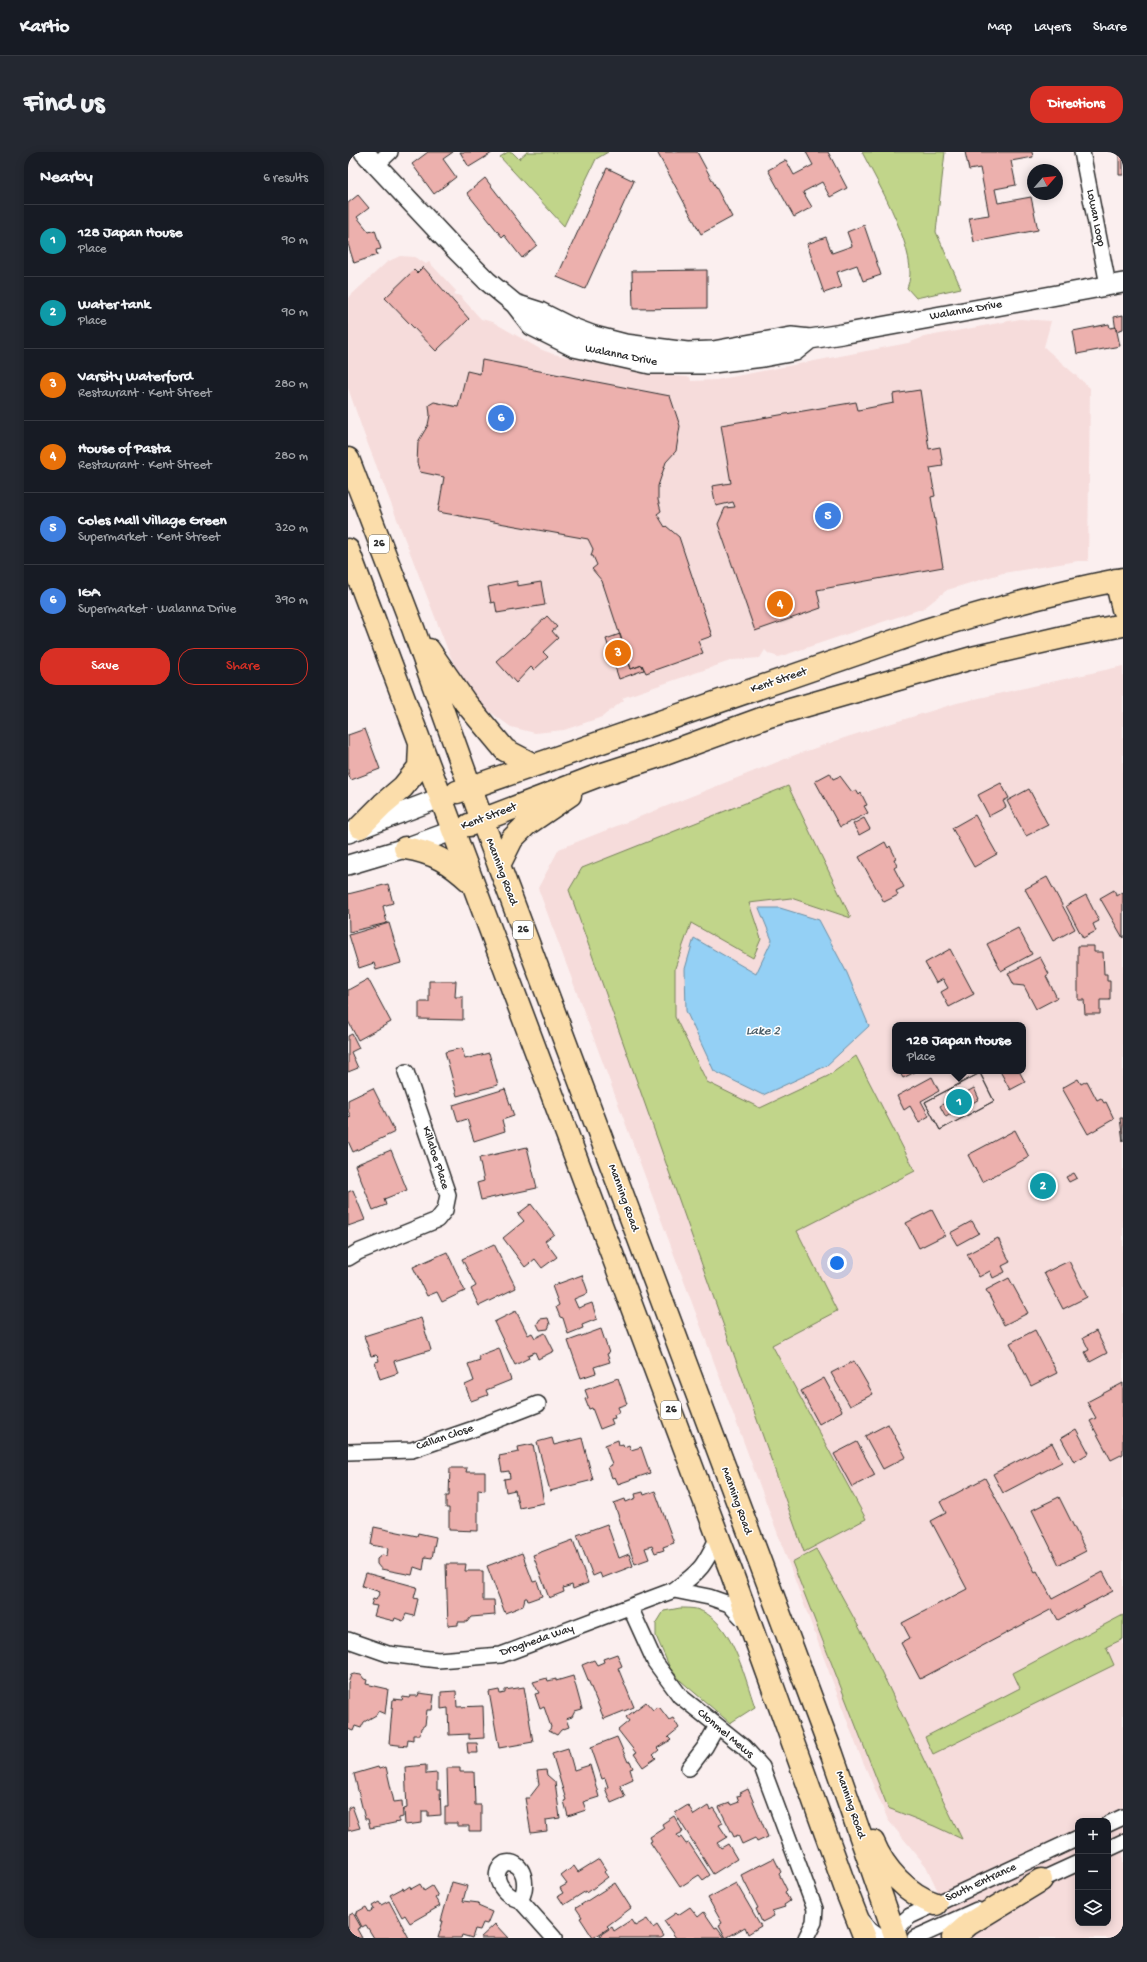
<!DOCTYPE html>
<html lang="en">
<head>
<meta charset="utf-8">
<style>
  body { margin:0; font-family:"Gochi Hand",sans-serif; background:#242831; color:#f1f3f6 }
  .controls { position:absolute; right:12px; bottom:12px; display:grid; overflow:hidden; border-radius:8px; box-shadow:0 2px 10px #0003 }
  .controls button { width:36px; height:36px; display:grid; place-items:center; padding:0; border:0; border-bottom:1px solid #363941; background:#171b24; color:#f1f3f6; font:20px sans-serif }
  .compass { position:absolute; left:679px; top:12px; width:36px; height:36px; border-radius:50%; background:#171b24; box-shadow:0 2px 10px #0003; rotate:62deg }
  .you { position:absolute; left:489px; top:1111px; width:14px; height:14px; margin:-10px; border:3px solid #fff; border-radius:50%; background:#1a73e8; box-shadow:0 0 0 6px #1a73e833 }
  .badge { display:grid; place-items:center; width:26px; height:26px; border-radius:50%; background:#d93025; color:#fff; font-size:13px; font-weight:700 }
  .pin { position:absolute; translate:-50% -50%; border:2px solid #fff; box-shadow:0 1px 4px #0006 }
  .popup { position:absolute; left:544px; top:870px; width:134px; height:52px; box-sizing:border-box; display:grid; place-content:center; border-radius:8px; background:#171b24; filter:drop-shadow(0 1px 3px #0005); font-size:13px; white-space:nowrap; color:#9ea1a6 }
  .popup b { font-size:15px; color:#f1f3f6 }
  .popup::after { content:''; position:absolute; left:50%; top:100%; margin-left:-8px; border:8px solid transparent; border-top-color:#171b24 }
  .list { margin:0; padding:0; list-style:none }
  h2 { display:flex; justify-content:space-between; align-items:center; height:52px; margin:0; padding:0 16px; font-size:17px }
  h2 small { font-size:13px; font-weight:400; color:#9ea1a6 }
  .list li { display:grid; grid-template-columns:26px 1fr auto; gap:12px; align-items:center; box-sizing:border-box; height:72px; padding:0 16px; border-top:1px solid #363941 }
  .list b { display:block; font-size:15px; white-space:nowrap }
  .list p { margin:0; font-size:13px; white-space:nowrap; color:#9ea1a6 }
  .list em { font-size:13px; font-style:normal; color:#9ea1a6 }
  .actions { display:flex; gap:8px; padding:12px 16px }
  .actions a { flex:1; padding:9px 0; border:1px solid #d93025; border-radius:16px; text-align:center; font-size:14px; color:#d93025 }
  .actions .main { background:#d93025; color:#fff }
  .icon { flex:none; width:22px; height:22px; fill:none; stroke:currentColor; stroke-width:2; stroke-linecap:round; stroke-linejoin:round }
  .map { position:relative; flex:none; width:775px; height:1786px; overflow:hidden; border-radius:16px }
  header { display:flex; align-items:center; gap:24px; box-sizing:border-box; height:56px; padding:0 20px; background:#171b24; border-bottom:1px solid #363941 }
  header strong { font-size:19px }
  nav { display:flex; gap:22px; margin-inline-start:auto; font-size:14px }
  .intro { display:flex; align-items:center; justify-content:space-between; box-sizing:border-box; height:96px; padding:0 24px }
  h1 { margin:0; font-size:28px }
  .button { padding:10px 18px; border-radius:16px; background:#d93025; color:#fff; font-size:14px; font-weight:700 }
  main { display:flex; gap:24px; padding:0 24px }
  aside { flex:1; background:#171b24; border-radius:16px; box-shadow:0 2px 10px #0003 }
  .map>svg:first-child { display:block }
  .built { fill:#f6dcdb; fill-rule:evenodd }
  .green { fill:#c1d58a; stroke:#76805a }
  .water { fill:#94d0f5; stroke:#6a8ea4 }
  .building { fill:#ecb0ad; stroke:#2b2b2b; fill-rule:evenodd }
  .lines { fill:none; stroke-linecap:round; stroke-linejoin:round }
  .minor-casing { stroke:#2b2b2b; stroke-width:18 }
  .tertiary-casing { stroke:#2b2b2b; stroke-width:22 }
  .primary-casing { stroke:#2b2b2b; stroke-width:25 }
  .minor { stroke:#fff; stroke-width:15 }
  .tertiary { stroke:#fff; stroke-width:19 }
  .primary { stroke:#fbddab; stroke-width:22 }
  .labels { text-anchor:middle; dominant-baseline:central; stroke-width:3; stroke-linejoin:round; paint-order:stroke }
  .shield { fill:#fff; stroke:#6b6b6b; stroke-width:1 }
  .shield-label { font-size:11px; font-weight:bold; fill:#2b2b2b }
  .street-label { font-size:12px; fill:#2b2b2b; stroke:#fff }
  .water-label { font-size:13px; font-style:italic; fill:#4a5d68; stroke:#fff }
</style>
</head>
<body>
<header>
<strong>Kartio</strong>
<nav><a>Map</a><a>Layers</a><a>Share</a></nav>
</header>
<div class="intro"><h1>Find us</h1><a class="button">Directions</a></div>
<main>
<aside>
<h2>Nearby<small>6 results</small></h2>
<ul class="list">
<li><span class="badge" style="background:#0f9aa8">1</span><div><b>128 Japan House</b><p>Place</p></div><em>90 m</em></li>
<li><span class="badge" style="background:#0f9aa8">2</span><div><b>Water tank</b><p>Place</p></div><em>90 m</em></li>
<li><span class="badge" style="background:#e8710a">3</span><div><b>Varsity Waterford</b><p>Restaurant · Kent Street</p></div><em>280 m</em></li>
<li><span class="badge" style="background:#e8710a">4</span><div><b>House of Pasta</b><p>Restaurant · Kent Street</p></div><em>280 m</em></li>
<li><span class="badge" style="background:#3f7fe0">5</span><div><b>Coles Mall Village Green</b><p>Supermarket · Kent Street</p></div><em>320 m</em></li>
<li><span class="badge" style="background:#3f7fe0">6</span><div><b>IGA</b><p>Supermarket · Walanna Drive</p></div><em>390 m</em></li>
</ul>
<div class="actions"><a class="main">Save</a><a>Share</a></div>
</aside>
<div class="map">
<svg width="775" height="1786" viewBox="0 0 775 1786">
  <rect width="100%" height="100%" fill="#fbefef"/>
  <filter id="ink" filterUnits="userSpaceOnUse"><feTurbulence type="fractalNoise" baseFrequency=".025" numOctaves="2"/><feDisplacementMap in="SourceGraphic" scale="8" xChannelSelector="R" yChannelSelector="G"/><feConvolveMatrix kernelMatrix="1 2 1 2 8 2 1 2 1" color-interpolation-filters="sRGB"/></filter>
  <g filter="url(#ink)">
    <path class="built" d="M52,104L67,105L78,112L81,110L108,139L106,142L112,144L133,167L145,170L192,197L205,202L292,219L321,221L325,224L342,225L343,229L368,228L560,191L576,185L672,167L703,169L696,195L742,236L740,409H730L655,421L599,438L576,456L431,505L421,502L417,498L412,506L385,508L274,546L276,548L254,565L216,578L187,581L163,575L138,557L125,544L111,523L101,501L16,282L0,236V146L39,110Z
      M775,514V1786H612L578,1714L540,1668L510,1598L190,736L211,697L447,603L502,584L609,551ZM547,873H675V919H547ZM730,1669H760V1771H730Z"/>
    <path class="green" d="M160,0H164L171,7L179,0H260L248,7L216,74L152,5Z
      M514,0H597L588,80L613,136L568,146L559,136C574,104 529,30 514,0Z
      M440,634L503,766L443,746L401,751L413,787L405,806L343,771L327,816V865L359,930L412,956L480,924L508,904L567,1019L449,1079L489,1159L424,1193L518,1367L456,1400L221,738L234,716Z
      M468,1397L519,1490L614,1687L586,1674L540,1656L444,1410Z
      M332,1456C337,1456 343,1456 348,1457C384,1467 396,1524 407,1555L382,1571L333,1529L322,1516L308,1484V1472L316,1459Z
      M775,1463V1487L758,1495L766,1513L585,1602L577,1585L672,1536L665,1521Z"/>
    <path class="water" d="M411,756H432L471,768L499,821L521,874L478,914L415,943L366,919L338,859L337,817L346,786L408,822L424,788Z"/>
    <path class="building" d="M80,0H105L95,7L108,25L86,42L64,12Z
      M112,0H144V1L121,15Z
      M309,0H349L384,65L353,82Z
      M458,0H480L499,36L482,45L474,30L455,40L464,55L446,65L420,18L438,8L446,23L465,13Z
      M617,0H684L685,5L663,9L668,33L647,37L650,51L683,45L690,78L626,90L621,66L641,63L632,16L621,18Z
      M771,0H775V23H771Z
      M259,16L286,29L237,137L209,125Z
      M137,26L189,93L174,106L156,83L154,85L119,41Z
      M10,43L21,56L9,65L21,80L27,78L33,97L28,98L29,103L6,111L0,92V51Z
      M516,73L533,123L515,129L509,113L489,120L494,135L476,141L459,92L478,85L484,101L504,94L499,80Z
      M75,115L121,167L88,199L37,146L66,118L69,121Z
      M359,118V156L285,157L284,119Z
      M775,163V177L768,179L766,165Z
      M761,172L762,176L768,175L772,194L729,202L725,179Z
      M134,208L322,244L332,274L328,299L318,310L310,334V348L313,359L309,362L317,375L318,374L331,385L364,484L350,489L355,501L298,521L294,513L283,517L254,429L244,417L249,413L245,404H243L245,397L240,387L90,360L96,325L72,320L69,311L70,290L80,273L82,263L81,253L86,250L110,255L119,219L132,222Z
      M572,238L581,297L592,295L595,314L582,316L587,344L583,345L595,415L469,438L473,456L407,479L370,372L377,356L387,355L385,350L368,354L364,334L383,331L373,273L508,250L510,258L546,251L545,242Z
      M169,429V434L193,430L197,453L149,461L147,450L143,451L140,435Z
      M199,464L209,475L204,479L210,486L195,500L200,505L186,518L183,515L168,531L148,509L175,485L176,486Z
      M272,482L283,517L294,513L296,518L271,527L258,487Z
      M17,577L32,617L3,628L0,621V583Z
      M482,621L485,627L492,624L504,640L508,638L511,643L513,641L519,653L516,654L520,661L492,675L467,629Z
      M653,631L661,646L655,649L658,655L641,664L630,643Z
      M681,637L700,673L678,684L659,649Z
      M627,663L649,702L626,715L604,676Z
      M516,666L522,677L511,683L505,672Z
      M537,690L540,696L542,694L548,706L546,707L549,714L546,716L556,735L548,739L550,743L536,750L511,705Z
      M699,725L727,777L705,789L677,737Z
      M40,732L45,751L35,754L39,771L1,780L0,742Z
      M766,738L769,744L775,740V786L752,746Z
      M738,743L751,769L745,772L748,779L735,786L718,754Z
      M41,771L53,811L28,818L26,811L11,816L1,783Z
      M670,776L684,802L653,819L639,792Z
      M730,794H746V800H755L756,822H759V829H762V848H752V862H737L736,848H730Z
      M602,797L626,842L601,855L593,840L600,836L595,827L588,831L577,811Z
      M692,805L701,822L698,824L709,846L688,857L676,834L666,833L660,821Z
      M20,827L43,870L10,888L0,869V838Z
      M81,829H108L107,845H115V868L71,867V850H81Z
      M4,882L11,896L3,900L10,916L0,920V884Z
      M114,896L117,907L141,901L150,933L109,944L97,900Z
      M551,919H569L555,926Z
      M652,919H671L677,930L662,938Z
      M632,921L646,949L592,978L577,950ZM626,936L631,947L623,952L617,941ZM600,949L606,960L598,965L592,954Z
      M632,921L646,949L592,978L577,950Z
      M584,925L591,939L573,949L581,964L571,970L562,954L556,958L549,944Z
      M730,927L733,932L739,929L749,948L753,946L756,951L758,950L766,967L740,982L714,936Z
      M25,936L47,980L5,1000L0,989V966L3,965L0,959V948Z
      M157,937L166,964L154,968L157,979L126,989L119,967L110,970L105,953Z
      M772,966H775V989Z
      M667,978L681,1005L634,1030L620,1003Z
      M179,995L189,1036L133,1048L129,1031L136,1029L131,1006Z
      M43,998L59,1038L36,1047L38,1053L25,1058L7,1013Z
      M726,1021L729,1026L721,1030L718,1025Z
      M684 1033a11 11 0 1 1 22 0a11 11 0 1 1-22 0Z
      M5,1038L17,1068L0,1074V1040Z
      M183,1052L206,1082L197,1089L209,1105L194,1116L187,1107L177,1115L155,1086L176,1069L170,1062Z
      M584,1058L597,1083L571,1096L558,1071Z
      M624,1069L631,1081L609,1093L602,1081Z
      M650,1086L662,1110L654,1114L657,1120L645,1126L642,1119L631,1125L619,1102Z
      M146,1092L168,1136L131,1154L123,1137L128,1134L114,1107Z
      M99,1100L117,1139L94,1150L89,1140L79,1144L65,1115Z
      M721,1109L739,1145L715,1157L696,1121Z
      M234,1123L240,1140L238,1142L226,1147L230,1156L244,1151L249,1167L234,1173L235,1176L220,1182L215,1166L212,1165L208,1155L211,1153L204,1134Z
      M661,1126L680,1161L656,1173L638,1138Z
      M168,1159L180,1183L184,1181L187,1186L197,1181L206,1199L190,1207L187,1200L180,1203L181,1206L167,1213L146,1170Z
      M73,1166L83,1198L46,1209L50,1221L32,1227L27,1210L31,1209L30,1205L28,1203L23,1204L16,1184Z
      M200,1166L202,1172L200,1177L192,1178L189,1172L192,1167Z
      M253,1177L261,1201L259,1202L262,1210L246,1215L248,1221L233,1226L220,1189Z
      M687,1178L709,1221L683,1234L662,1191Z
      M748,1179L759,1201L742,1210L737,1200L741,1198L735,1186Z
      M151,1196L163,1228L138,1238L140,1243L123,1249L117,1233L126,1229L120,1212L132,1208L130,1204Z
      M506,1209L525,1242L502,1254L483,1221Z
      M270,1226L279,1252L270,1255L272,1260L266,1263L267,1266L263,1267L265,1272L252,1277L244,1256L241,1257L237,1247L240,1246L237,1238Z
      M476,1226L494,1259L471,1272L453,1239Z
      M775,1231V1302L763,1308L742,1269L748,1266L739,1250Z
      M540,1272L558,1305L535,1317L517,1284Z
      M728,1277L741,1301L726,1310L713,1286Z
      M204,1286L206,1293L234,1286L245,1328L202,1339L189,1290Z
      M270,1288L271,1293L275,1292L276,1295L281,1293L283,1298L293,1295L302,1321L270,1332L267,1325L264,1326L260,1315L264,1313L257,1293Z
      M509,1290L527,1323L504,1335L486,1302Z
      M704,1291L714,1310L655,1341L645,1322Z
      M185,1292L196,1351L171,1356L167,1338L158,1340L156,1327L162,1326L161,1319L154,1320L151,1304L171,1300L170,1295Z
      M102,1316H119L118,1320H137V1338L130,1337V1379L101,1378V1356H98V1344H101Z
      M637,1326L687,1420L689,1419L704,1447L755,1420L765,1439L710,1468L704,1457L572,1527L553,1491L562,1486L554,1471L619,1437L583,1369L598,1361L592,1350Z
      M307,1339L326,1391L315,1395L316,1398L307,1401L304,1394L297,1396L301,1407L287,1412L266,1351L277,1347L278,1350L288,1346L287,1342L295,1340L296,1343Z
      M711,1345L738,1399L711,1413L684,1358Z
      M259,1372L271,1406L281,1402L285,1414L254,1426L252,1421L245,1424L229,1383Z
      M26,1375L69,1384L70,1381L88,1385L84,1406L77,1405L75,1418L66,1415L64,1423L33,1417L29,1412V1407L34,1403L39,1404L40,1396L23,1393Z
      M225,1388L240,1431L225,1437L224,1433L215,1436L216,1440L201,1446L185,1403Z
      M174,1401L185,1430L189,1429L194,1444L180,1449L179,1446H177L175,1454L157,1461L139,1414Z
      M98,1412H118L117,1419H135V1448H146L147,1463L123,1465L119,1470H110V1473L100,1474Z
      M18,1421L69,1435L66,1446L70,1447L66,1464L58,1462L55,1469L47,1466L46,1469L26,1464L29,1454L23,1453L25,1447L28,1448L32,1440L14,1434Z
      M269,1502L274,1514L270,1516L286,1555L256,1567L234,1513L246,1508L249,1513L256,1510L255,1507Z
      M6,1522L13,1523L16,1527L19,1528L18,1532L40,1537L37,1562L30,1559L28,1563L16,1570L13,1576L7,1574L5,1579L0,1577V1531L3,1523Z
      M225,1524L234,1557L227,1559L224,1565L218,1567L221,1575L213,1578L209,1583L201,1579L203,1575L196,1555L192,1557L187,1542L191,1541L185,1530L199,1526L200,1529L208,1527V1529Z
      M176,1535L185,1590L151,1596L141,1540L151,1538L152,1542L157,1541V1538Z
      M108,1539L109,1555L135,1554L136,1586L121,1587V1582L101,1583L100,1556L93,1557V1540Z
      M71,1541L86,1543L84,1558H79L77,1573L73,1576L72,1583H65V1588L60,1587L59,1594L41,1592L45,1547L54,1548L55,1545L61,1546L62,1544H70Z
      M298,1550L305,1558L309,1555L312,1556L321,1568L325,1566L331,1576L320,1585L323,1588L309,1596L311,1598L305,1603L308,1606L295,1615L286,1602L288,1601L270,1578L281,1569L278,1565Z
      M269,1585L280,1610L282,1609L285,1616L282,1617L285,1627L272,1633L277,1645L263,1651L257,1636L260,1635L257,1626L254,1627L243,1595Z
      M119,1591H129L130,1601H120Z
      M220,1596L226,1618L242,1613L251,1645L235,1650L238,1658L220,1664L216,1649L218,1648L204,1601Z
      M78,1613V1622L89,1621V1638H92L93,1663L80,1664V1659H74V1671L57,1673L56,1657L59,1656L57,1615Z
      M30,1615L31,1617L38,1615L46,1650L54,1649L55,1665L51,1666V1670L22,1676L20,1667H17L6,1622Z
      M99,1616H112V1620H126L127,1653H133V1679H121V1674H109V1671H97V1655H100Z
      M198,1618L199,1623L207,1630L212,1666L198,1668L199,1679L183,1681L177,1646H181L191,1633L189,1619Z
      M400,1637L420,1685L409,1690L407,1686L394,1692L390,1683L386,1685L371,1655L382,1651L383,1653L391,1650L389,1644L393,1643L392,1641Z
      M340,1653L346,1663L360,1654L362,1658L365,1656L375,1671L371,1673L379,1685L369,1691L373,1696L380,1692L389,1707L365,1722L327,1661Z
      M4,1654L12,1676L0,1679V1656Z
      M326,1664L335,1680L329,1683L331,1686L333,1685L338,1692L341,1691L362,1723L355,1728L351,1723L332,1735L302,1690L304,1689L302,1685L316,1676L314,1672Z
      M426,1706L433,1720L431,1722L439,1738L437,1740L442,1749L436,1753L437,1755L424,1759L426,1764L414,1770L408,1757L410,1756L393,1723Z
      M251,1707L258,1718L256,1720L260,1725L239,1741L238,1739L216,1753L210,1744L215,1741L212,1736L219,1732L213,1724L226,1714L230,1720Z
      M104,1730L119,1734L115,1749L131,1751L130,1754L144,1760L139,1772L135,1771L132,1778L127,1777L124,1786L114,1783L113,1786H90L95,1769H93Z
      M267,1731L283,1756L259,1774L261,1776L245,1786L232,1766L234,1765L228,1756Z
      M388,1731L413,1774L400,1782L397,1775L378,1786L371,1773L374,1771L360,1746Z
      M72,1732L76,1739L84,1734L90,1744L87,1746L92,1754L62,1771L57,1763L54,1765L42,1743L55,1736L56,1738L62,1734L63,1737Z
      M41,1749L61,1786H26L18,1773L14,1775L7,1761L18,1755L21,1760L26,1757L24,1754L31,1750L33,1753Z
      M342,1755L350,1765L356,1760L367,1776L369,1775L377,1786H328L316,1769L328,1761L330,1763Z
      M5,1761L13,1775L9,1777L14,1786H0V1764Z
      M299,1767L305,1776L309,1773L316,1784L313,1786H253L252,1783L264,1775L266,1779L283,1768L287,1774Z
      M147,1772L160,1786H132Z"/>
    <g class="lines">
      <g class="minor-casing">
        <path id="minor" d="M734,0L760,133
          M28,13L42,0
          M0,1106L10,1100L89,1068L97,1058L100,1043L58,920
          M0,1300L64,1298L128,1276L190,1252
          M326,1438L361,1445L381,1452L399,1471
          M282,1455L307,1510L332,1544L396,1595L414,1615L467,1757L466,1770L458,1786
          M0,1488L40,1502L90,1508L153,1503L326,1438C353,1419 356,1414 370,1385
          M341,1616L357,1595L369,1574
          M760,1672L775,1665
          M760,1697L775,1690
          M684,1732L730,1711
          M172,1748C181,1736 177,1707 157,1711C139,1722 156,1745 172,1748L206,1786
          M514,1768L522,1778L533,1786
          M545,1786L554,1771L562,1764L730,1686
          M567,1786L629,1758"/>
      </g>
      <g class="tertiary-casing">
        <path id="tertiary" d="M16,0L105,95L139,129L167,152L184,174L226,195L302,212H356L415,205L447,199L462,187
          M167,152L192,160L222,175L246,184L277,192L339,200L365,199L443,185L462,187L494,182L775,131
          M0,681L92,646
          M0,713L57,696L104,679"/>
      </g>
      <g class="primary-casing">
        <path id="primary" d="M0,307L65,476L134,668L484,1602L548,1786
          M0,398L384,1422L500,1743L517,1786
          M768,428L775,457
          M81,498L117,550L157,598L186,613
          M109,640L575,479C641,458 707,440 775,427
          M121,673L249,624L317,602L421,564L624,506L724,483L775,473
          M12,675L35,652L55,635L71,615L72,593
          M57,696C87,701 101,710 123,730
          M151,713L164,687L178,673L222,643
          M525,1690C536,1717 560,1743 588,1752
          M605,1786L621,1772L693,1728"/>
      </g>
      <use href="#minor" class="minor"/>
      <use href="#tertiary" class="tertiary"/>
      <use href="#primary" class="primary"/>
    </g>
  </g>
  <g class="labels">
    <g class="shield">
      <rect x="21" y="383" width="20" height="18" rx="3"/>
      <rect x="165" y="769" width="20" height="18" rx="3"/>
      <rect x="313" y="1249" width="20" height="18" rx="3"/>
    </g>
    <g class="shield-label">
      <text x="31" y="392">26</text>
      <text x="175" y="778">26</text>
      <text x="323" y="1258">26</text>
    </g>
    <g class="street-label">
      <text transform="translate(747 66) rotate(79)">Lowan Loop</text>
      <text transform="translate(618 159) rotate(-10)">Walanna Drive</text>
      <text transform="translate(273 204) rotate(11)">Walanna Drive</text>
      <text transform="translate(431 529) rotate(-19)">Kent Street</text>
      <text transform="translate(141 665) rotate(-21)">Kent Street</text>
      <text transform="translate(153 720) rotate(69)">Manning Road</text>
      <text transform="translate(87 1006) rotate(72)">Killaloe Place</text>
      <text transform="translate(275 1046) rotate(70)">Manning Road</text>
      <text transform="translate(97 1286) rotate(-19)">Callan Close</text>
      <text transform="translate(388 1349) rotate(70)">Manning Road</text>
      <text transform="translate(189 1489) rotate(-19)">Drogheda Way</text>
      <text transform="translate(377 1582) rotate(40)">Clonmel Mews</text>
      <text transform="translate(502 1653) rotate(71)">Manning Road</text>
      <text transform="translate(633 1731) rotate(-25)">South Entrance</text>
    </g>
    <g class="water-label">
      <text x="415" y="879">Lake 2</text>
    </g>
  </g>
</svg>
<div class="controls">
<button>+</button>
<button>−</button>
<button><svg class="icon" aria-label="layers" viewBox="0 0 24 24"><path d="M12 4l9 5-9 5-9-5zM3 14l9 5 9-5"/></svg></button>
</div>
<svg class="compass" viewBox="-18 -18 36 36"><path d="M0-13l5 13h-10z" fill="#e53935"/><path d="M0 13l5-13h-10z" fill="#9ea1a6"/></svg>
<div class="you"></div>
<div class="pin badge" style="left:611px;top:950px;background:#0f9aa8">1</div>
<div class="popup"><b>128 Japan House</b>Place</div>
<div class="pin badge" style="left:695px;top:1034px;background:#0f9aa8">2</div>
<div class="pin badge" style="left:270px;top:501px;background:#e8710a">3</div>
<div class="pin badge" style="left:432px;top:452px;background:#e8710a">4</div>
<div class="pin badge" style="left:480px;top:364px;background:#3f7fe0">5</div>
<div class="pin badge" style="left:153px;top:266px;background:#3f7fe0">6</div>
</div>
</main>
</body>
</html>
